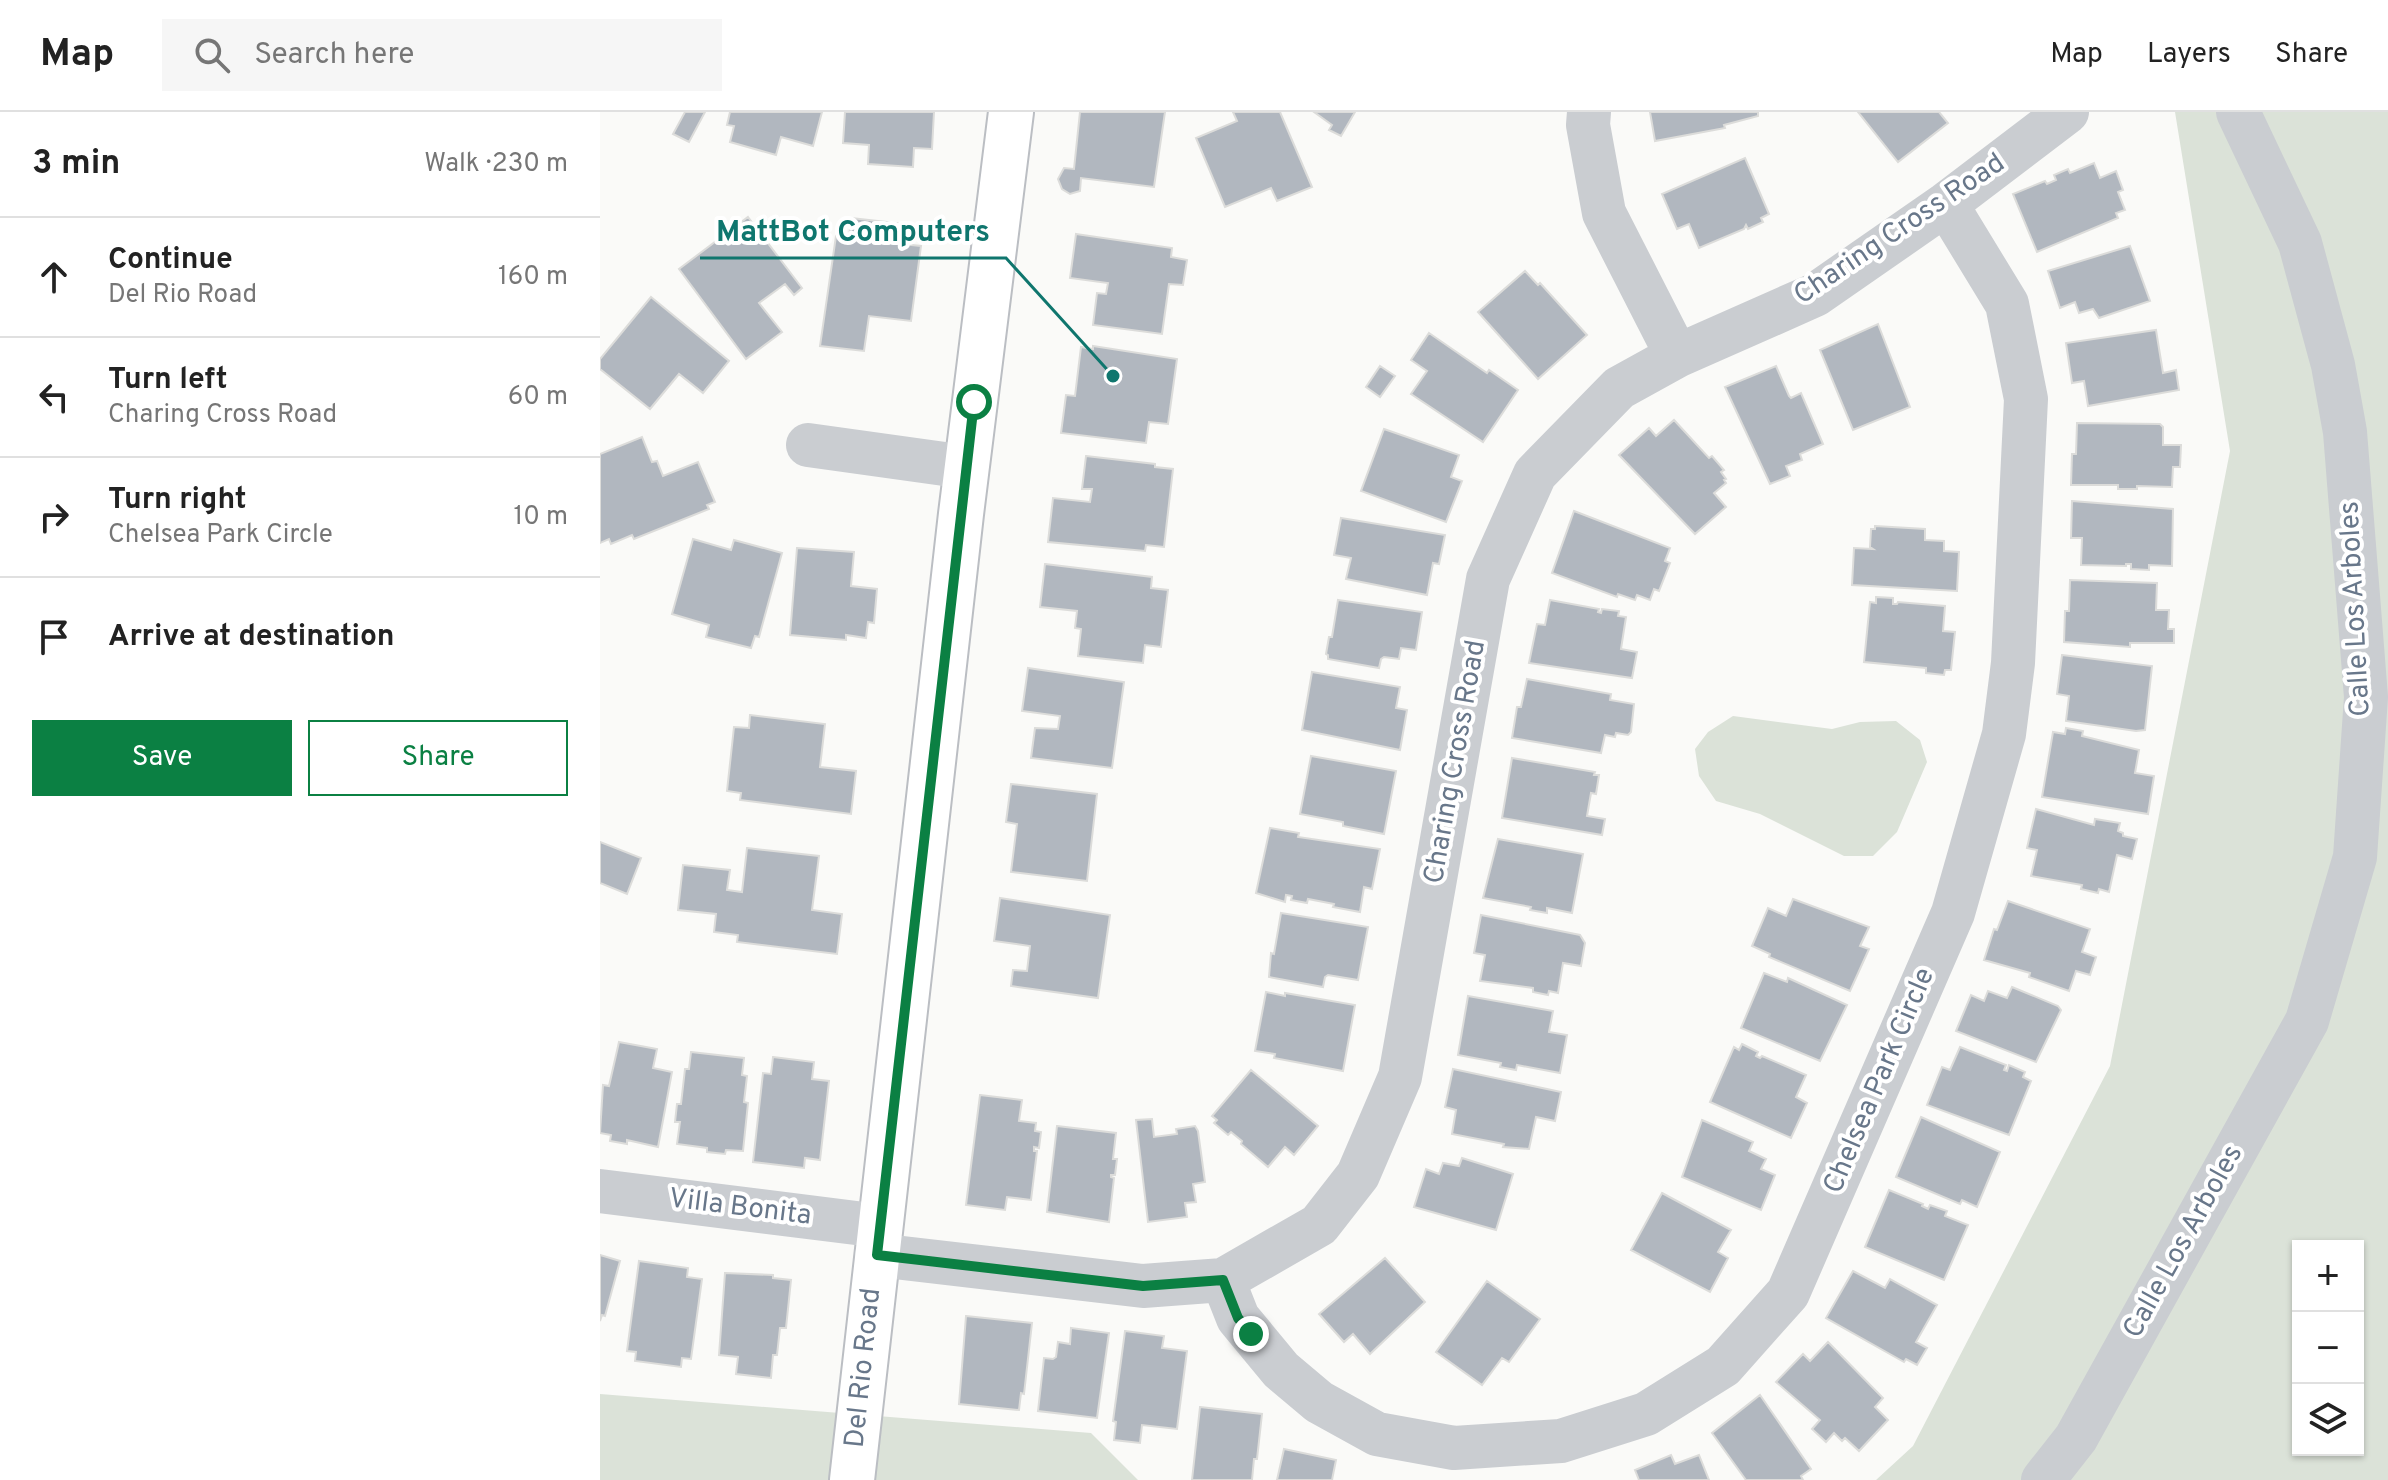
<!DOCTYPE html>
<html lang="en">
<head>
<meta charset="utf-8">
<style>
  body { margin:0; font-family:Overpass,sans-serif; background:#f6f6f6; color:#222 }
  .controls { position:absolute; right:24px; bottom:24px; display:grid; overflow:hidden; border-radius:0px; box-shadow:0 2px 6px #0004 }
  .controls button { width:72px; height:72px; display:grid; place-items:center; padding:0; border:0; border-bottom:2px solid #e0e0e0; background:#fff; color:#222; font:40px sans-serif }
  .stop { position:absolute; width:24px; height:24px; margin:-18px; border:6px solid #0b8043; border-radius:50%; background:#fff }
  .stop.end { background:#0b8043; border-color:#fff; box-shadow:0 2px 8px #0008 }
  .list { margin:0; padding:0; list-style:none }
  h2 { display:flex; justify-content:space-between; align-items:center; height:104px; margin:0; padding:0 32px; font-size:34px }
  h2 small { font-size:26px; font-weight:400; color:#767676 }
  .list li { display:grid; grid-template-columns:52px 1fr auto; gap:24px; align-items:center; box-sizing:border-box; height:120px; padding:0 32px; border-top:2px solid #e0e0e0 }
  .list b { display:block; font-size:30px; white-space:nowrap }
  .list p { margin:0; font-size:26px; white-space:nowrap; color:#767676 }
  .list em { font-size:26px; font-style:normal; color:#767676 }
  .actions { display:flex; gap:16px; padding:24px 32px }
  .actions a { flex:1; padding:18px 0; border:2px solid #0b8043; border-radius:0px; text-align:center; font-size:28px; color:#0b8043 }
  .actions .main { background:#0b8043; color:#fff }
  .icon { flex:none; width:44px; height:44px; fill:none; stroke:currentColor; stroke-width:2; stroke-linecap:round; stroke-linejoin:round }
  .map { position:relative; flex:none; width:1788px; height:1368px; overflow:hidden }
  header { display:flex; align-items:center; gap:48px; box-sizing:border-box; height:112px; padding:0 40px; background:#fff; border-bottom:2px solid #e0e0e0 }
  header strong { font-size:38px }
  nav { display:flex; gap:44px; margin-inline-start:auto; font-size:28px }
  .search { width:560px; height:72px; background:#f6f6f6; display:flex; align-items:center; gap:20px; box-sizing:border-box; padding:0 28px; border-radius:0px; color:#767676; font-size:30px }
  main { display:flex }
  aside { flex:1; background:#fff }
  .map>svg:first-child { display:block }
  .green { fill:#dbe2d8; fill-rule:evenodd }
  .building { fill:#b1b7bf; stroke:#dcdcda; stroke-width:2 }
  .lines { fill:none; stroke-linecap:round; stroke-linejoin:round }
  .major-casing { stroke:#bbbec3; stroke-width:48 }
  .minor { stroke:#cacdd1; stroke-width:44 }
  .major { stroke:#fff; stroke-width:44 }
  .route { stroke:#0b8043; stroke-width:10 }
  .labels { text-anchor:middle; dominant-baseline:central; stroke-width:8; stroke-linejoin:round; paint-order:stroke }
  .street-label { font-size:28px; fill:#68778a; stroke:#fff }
  .leader { fill:none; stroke:#0f766e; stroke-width:3 }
  .callout-dot { fill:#0f766e; stroke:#fff; stroke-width:3 }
  .callout-label { font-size:30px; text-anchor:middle; font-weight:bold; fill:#0f766e; stroke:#fff; stroke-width:8; stroke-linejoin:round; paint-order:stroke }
</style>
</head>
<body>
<header>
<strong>Map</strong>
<div class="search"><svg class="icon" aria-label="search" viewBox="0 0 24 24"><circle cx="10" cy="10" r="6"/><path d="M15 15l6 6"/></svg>Search here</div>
<nav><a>Map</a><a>Layers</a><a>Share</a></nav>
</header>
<main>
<aside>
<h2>3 min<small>Walk · 230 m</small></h2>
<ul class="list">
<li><svg class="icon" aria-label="ahead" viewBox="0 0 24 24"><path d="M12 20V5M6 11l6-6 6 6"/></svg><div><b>Continue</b><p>Del Rio Road</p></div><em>160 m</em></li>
<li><svg class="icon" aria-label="left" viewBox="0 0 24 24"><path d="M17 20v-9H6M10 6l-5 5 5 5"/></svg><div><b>Turn left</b><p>Charing Cross Road</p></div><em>60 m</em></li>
<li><svg class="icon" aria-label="right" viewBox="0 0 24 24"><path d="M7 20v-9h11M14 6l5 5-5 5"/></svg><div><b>Turn right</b><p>Chelsea Park Circle</p></div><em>10 m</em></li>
<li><svg class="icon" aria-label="arrive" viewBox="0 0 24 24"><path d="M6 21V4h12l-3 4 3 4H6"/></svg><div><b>Arrive at destination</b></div></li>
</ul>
<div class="actions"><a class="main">Save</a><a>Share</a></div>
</aside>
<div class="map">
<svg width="1788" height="1368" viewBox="0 0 1788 1368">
  <rect width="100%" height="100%" fill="#fafaf8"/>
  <path class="green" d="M1575,0H1788V1368H1276L1313,1334L1510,954L1630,339ZM1698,1134H1758V1338H1698Z
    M1133,604L1232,617L1260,610L1296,609L1320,628L1327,650L1297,720L1273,744H1244L1160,702L1116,689L1099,664L1095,637L1108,620Z
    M0,1282L491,1321L538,1368H0Z"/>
  <path class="building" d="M85,0H105L89,30L73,22Z
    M130,0H222L213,34L181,25L176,43L130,30L134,14L127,13Z
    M245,0H334L332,37L314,36L313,55L268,52L269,33L243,31Z
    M480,0H565L554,75L481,66L480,79L470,82L462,77L458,67L464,56L474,57Z
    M633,0H680L712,75L677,89L671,76L625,95L596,26L637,9Z
    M714,0H755L741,24L729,18L732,13Z
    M1050,0H1158V4L1124,13L1125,16L1055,29Z
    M1258,0H1339L1348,11L1298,50Z
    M1145,46L1169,102L1161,106L1163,110L1148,117L1146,113L1144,117L1099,136L1089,112L1077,117L1062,82Z
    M1494,51L1500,66L1516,59L1523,78L1518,80L1525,98L1516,101L1518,106L1437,140L1413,82L1445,69L1447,72L1456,68L1454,63L1468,57L1470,61Z
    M148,105L202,176L194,183L185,172L159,191L182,220L146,247L79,157Z
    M251,106L304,112L302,132L321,134L311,209L269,204L264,239L220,234L236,124L249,126Z
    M476,122L572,136L571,145L587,148L583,173L569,172L562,222L493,213L497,181L506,182L508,171L470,166Z
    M1530,134L1550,189L1499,206L1493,197L1479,201L1475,190L1460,196L1448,159Z
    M925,159L938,173L940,171L987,223L938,267L878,200Z
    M51,185L129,249L103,281L79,262L50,297L0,257V247Z
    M1278,212L1310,295L1253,318L1220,238Z
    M1556,218L1563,261L1576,258L1579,278L1488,294L1484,269L1472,271L1466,231Z
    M829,221L887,261L889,258L918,278L883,330L811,282L827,259L811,248Z
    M493,234L577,247L568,312L549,310L546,331L461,321L466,283L475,284L481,235L493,237Z
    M780,254L795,264L780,285L766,275Z
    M1176,254L1189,284L1191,286L1201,281L1223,332L1200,342L1202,348L1186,354L1190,364L1170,372L1125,275Z
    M1074,308L1109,346L1112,344L1124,358L1121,360L1126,367L1124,368L1126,371L1114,381L1126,395L1095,422L1019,343L1049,316L1056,324Z
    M1477,311L1560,312L1563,315V333H1581L1580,355H1573L1572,375L1537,374V377H1518V373H1471L1472,342H1476Z
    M784,317L859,343L851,365L862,369L846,410L761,379Z
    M42,325L52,350L57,349L63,364L98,350L115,390L107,393L109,397L34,427L32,423L11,432L9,427L0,431V342Z
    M486,344L555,352V355L573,357L564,435L546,433L545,439L448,430L453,386L490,390L492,377H482Z
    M1472,389L1573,397L1572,454L1549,453V458L1531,457V452H1526V454L1481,453L1482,426H1471Z
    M974,399L1070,436L1065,449L1070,451L1059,479L1054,477L1050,488L1037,483L1035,488L1018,482L1017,485L952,461Z
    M741,406L845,423L839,452L833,451L827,483L746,467L751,446L734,443Z
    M1275,414L1325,417V428L1344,429V439L1359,440L1357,479L1252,473L1254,436L1273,437L1270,435L1271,417H1275Z
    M93,427L131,438L134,428L182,441L159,525L155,524L151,536L106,525L109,513L72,502Z
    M197,436L254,440L251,474L277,477L274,511L268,510L266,526L246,523V528L190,523Z
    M445,452L552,465L551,476L568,478L561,535L545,533L543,551L478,544L481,517L475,516L477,499L440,495Z
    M1470,468L1557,471L1556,498H1569L1568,517H1574V531H1530V535L1464,530L1465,499H1469Z
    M1276,485L1293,486V492H1297L1298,490L1345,494L1343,519L1355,520L1351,558H1345L1344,563L1326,561V556L1264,550L1270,490L1276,491Z
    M738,488L822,500L816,538L801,536L799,547L784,545L781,547L779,556L728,547V543L726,542L729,525H732Z
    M950,488L999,497L998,500L1001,501L1002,497L1019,499L1018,504L1026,505L1021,537L1037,540L1032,566L929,551L937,512L945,513Z
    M1462,543L1552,554L1545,618L1536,619L1466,609L1469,584L1457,582Z
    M428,556L524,570L512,656L431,646L435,616L458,617L460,604L422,599Z
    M712,560L800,575L796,596L807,598L800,638L702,618Z
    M927,567L1011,582L1010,588L1034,592L1031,620L1028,623L1016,621L1015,625L1005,623L1001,641L912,626L917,595H921Z
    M150,603L225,612L220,655L256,659L251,702L140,688L141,681L127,679L134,615L149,616Z
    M1466,616L1483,619L1482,624L1539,638L1535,661L1554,664L1548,702L1442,685L1453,620L1465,622Z
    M711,644L796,659L784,722L743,714V710L700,702Z
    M912,646L995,660L994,663H999L996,682L991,681L987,704L1005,707L1002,723L902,706Z
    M411,672L497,682L487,769L411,760L417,712L406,710Z
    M1436,697L1494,713L1495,707L1520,711L1518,719L1523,721V724L1537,727L1532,747L1517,743L1509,780L1499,777L1498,781L1481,777L1482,773L1431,764L1437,738L1427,736Z
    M670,716L699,721L698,725L780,737L772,777L764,775L760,800L733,795L734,792L708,787L707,791L691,788L692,784L686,783L685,790L656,781Z
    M898,727L983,742L972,801L947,796V801L930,798L931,795L883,786Z
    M0,730L41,746L27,782L0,771Z
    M147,736L219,744L212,798L242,802L237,842L137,830L138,823L114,820L116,802L78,798L83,753L130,758L127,778L142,780Z
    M400,786L510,803L498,886L411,874L413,858L427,859L430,834L394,829Z
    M1193,787L1269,815L1260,834L1269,837L1250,879L1169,845L1170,842L1152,834L1168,796L1186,804Z
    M1408,789L1490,817L1482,840L1496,845L1490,863L1476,859L1469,879L1429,865L1430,861L1384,848L1394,817L1397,818Z
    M681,801L768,815L758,868L728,863L725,865L723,875L669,865L671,841L674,842Z
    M881,803L980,823L985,831L981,854L963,851L958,881L949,879L948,883L933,880V876L880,869L885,843L874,841Z
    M1164,861L1187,870L1188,866L1247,893L1220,949L1141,916Z
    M1412,875L1458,894L1461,898L1436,950L1356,919L1371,883L1384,889L1388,879L1407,886Z
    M666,880L685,884V881L755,893L743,959L674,946L675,942L655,939Z
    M868,884L953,899L949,920L967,923L960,961L917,953L916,958L900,955L901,951L858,943Z
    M19,930L57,937L53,956L72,960L58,1035L27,1028V1032L10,1029L11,1023L0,1021L3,973L9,974Z
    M1142,932L1158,940L1156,944L1160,946L1162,944L1206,963L1196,985L1207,991L1191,1026L1110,990L1134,935L1139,938Z
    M1360,935L1406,953L1404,958L1407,959L1409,953L1425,960L1423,965L1431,969L1409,1023L1327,993L1342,955L1350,958Z
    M91,940L144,946L142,963L147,964L144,990L148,991L143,1039L126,1038L125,1042L107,1040V1036L77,1032L80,1010H75L77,992H81L85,957H89Z
    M173,945L214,950L212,967L229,969L220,1048L205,1046L204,1056L153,1050L163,961L171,962Z
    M853,957L961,980L955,1009L936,1005L929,1037L903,1035L904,1032L852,1022L856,998L845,995Z
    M651,958L718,1014L694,1043L685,1035L668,1055L641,1032L642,1029L631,1020L628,1023L614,1011L617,1008L612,1004Z
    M380,983L422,988L419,1009L436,1011L435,1019L441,1020L439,1036L434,1035V1039H437L431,1088L407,1085L405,1098L366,1093Z
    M1321,1005L1400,1040L1377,1095L1362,1088L1360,1092L1296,1065Z
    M552,1007L554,1025L577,1022L576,1017L595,1014L598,1019L605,1070L593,1072L596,1090L585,1091L587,1105L548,1110L536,1008Z
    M1102,1008L1153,1030L1149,1039L1166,1047L1161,1057L1175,1063L1161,1098L1082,1065Z
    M457,1014L516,1021L513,1047H517L515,1063H511V1065L514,1066L509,1110L447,1100Z
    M862,1046L913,1062L896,1118L814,1095L826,1057L839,1062L843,1051L859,1054Z
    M1289,1078L1323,1092L1322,1094L1328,1097L1330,1093L1347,1099L1345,1104L1368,1113L1344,1168L1265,1135Z
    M1062,1081L1131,1118L1118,1140L1128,1146L1110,1180L1031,1138Z
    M0,1143L20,1149L5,1204L2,1203L0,1209Z
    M785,1146L825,1190L770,1242L753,1222L744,1230L719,1202Z
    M39,1149L88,1156L87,1165L102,1167L91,1247L82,1246L81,1255L35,1249L36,1240L27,1239Z
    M1253,1159L1285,1176L1290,1167L1337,1193L1316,1230L1327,1236L1317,1253L1306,1247L1304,1250L1226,1206Z
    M125,1161L173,1163V1166L191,1168L186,1216H180L177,1243H173L171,1266L136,1262L138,1245L119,1243Z
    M887,1169L940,1207L909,1250L902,1246L882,1273L836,1240Z
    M366,1204L432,1211L424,1282L421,1281L419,1298L359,1292Z
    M471,1216L509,1221L497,1306L438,1299L444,1246L453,1247L456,1245L458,1230L470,1232Z
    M525,1219L564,1224L562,1236L587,1239L577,1317L542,1313L540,1331L514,1328L516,1310L513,1309Z
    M1228,1230L1283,1286L1275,1295L1288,1308L1259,1339L1245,1326L1242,1329L1234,1321L1226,1330L1212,1317L1220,1308L1176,1270L1203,1242L1210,1249Z
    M1160,1283L1211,1357L1201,1364L1203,1368H1146L1112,1321Z
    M600,1295L662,1302L657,1347H654L652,1368H592Z
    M684,1337L736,1348L732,1368H677Z
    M1071,1343L1075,1352L1099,1343L1109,1368H1039L1035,1358Z"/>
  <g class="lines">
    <g class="major-casing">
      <path id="major" d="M252,1368L361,402L411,0"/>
    </g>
    <path class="minor" d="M989,0L988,13L1004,101L1077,244
      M208,333L366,355
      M0,1079L280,1114
      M277,1143L543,1174L623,1168L719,1113L758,1063L800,965L888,467L935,362L1019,276L1077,244L1215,183L1346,92L1467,0
      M623,1168L638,1206L681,1258L719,1290L777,1322L854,1336L961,1329L1046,1302L1123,1254L1188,1181L1353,801L1404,622L1413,551L1426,287L1407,192L1346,92
      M1443,1368L1476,1326L1707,909L1755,745L1766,585L1745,320L1733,253L1700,131L1638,0"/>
    <use href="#major" class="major"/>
  </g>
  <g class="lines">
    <path class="route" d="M374,290L277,1143L543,1174L623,1168L638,1206L651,1222"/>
  </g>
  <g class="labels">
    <g class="street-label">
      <text transform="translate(1300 118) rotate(-34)">Charing Cross Road</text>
      <text transform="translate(1756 497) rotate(-93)">Calle Los Arboles</text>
      <text transform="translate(856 650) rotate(-80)">Charing Cross Road</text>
      <text transform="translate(1280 969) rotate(-67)">Chelsea Park Circle</text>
      <text transform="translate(140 1096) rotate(7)">Villa Bonita</text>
      <text transform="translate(1584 1130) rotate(-61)">Calle Los Arboles</text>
      <text transform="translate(264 1256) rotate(-84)">Del Rio Road</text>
    </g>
  </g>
  <path class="leader" d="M513 264L406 146H100"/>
  <circle class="callout-dot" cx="513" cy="264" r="8"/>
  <g class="callout-label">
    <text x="253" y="129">MattBot Computers</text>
  </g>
</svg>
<div class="controls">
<button>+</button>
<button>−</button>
<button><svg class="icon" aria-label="layers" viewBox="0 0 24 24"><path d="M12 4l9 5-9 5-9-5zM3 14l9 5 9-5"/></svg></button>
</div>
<div class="stop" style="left:374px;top:290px"></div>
<div class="stop end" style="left:651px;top:1222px"></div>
</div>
</main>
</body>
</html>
